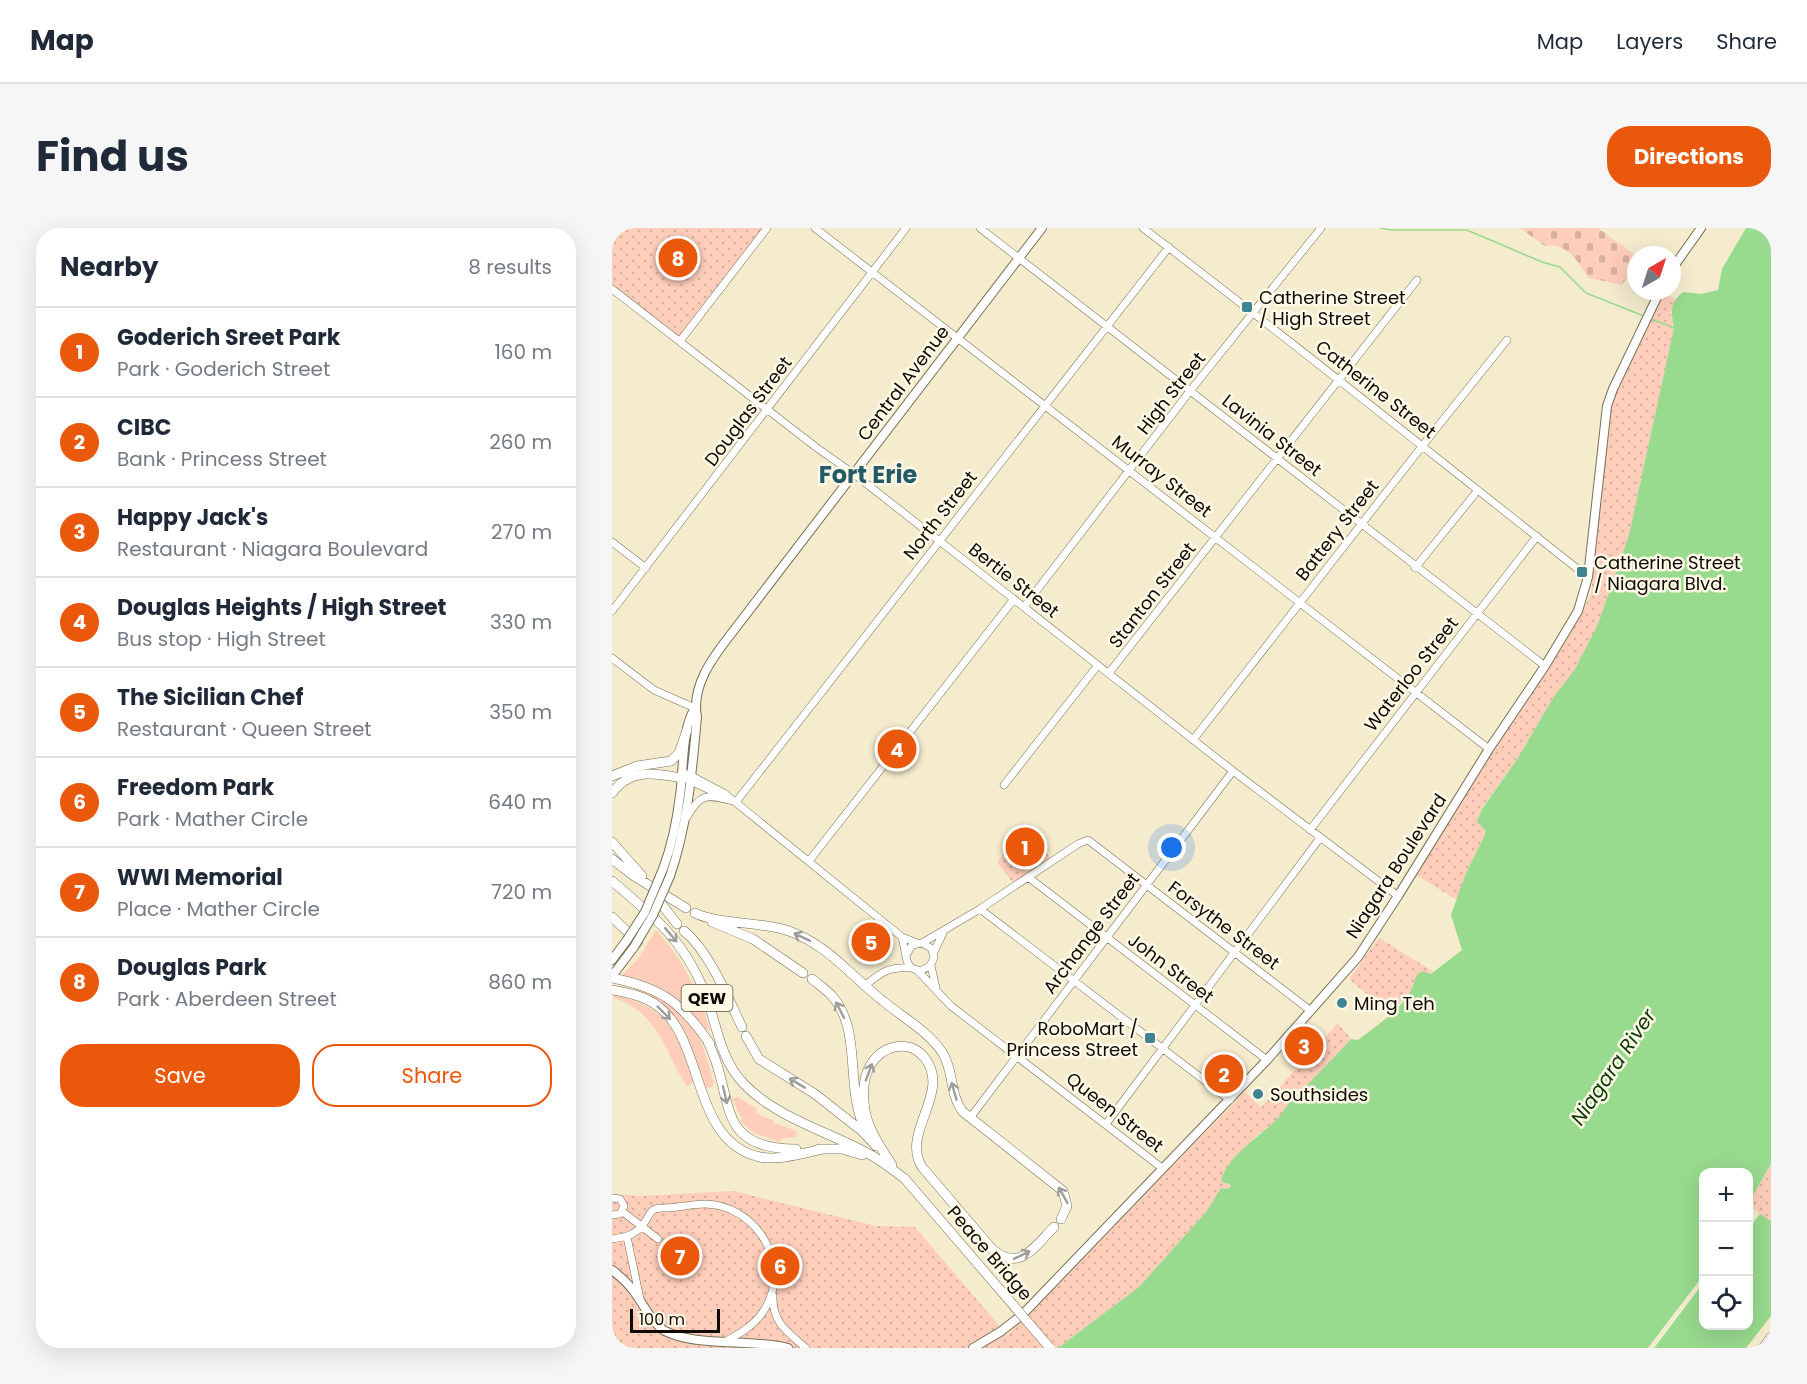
<!DOCTYPE html>
<html lang="en">
<head>
<meta charset="utf-8">
<style>
  body { margin:0; font-family:Poppins,sans-serif; background:#f6f6f7; color:#1f2937 }
  .controls { position:absolute; right:18px; bottom:18px; display:grid; overflow:hidden; border-radius:12px; box-shadow:0 6px 24px #0002 }
  .controls button { width:54px; height:54px; display:grid; place-items:center; padding:0; border:0; border-bottom:2px solid #e0e1e3; background:#fff; color:#1f2937; font:30px sans-serif }
  .compass { position:absolute; left:1015px; top:18px; width:54px; height:54px; border-radius:50%; background:#fff; box-shadow:0 6px 24px #0002; rotate:39deg }
  .scale { position:absolute; left:18px; bottom:15px; width:90px; box-sizing:border-box; padding-left:6px; border:3px solid #0f0b03; border-top:0; font-size:16px; line-height:21px; white-space:nowrap; color:#0f0b03; -webkit-text-stroke:4px #fff9e7; paint-order:stroke }
  .you { position:absolute; left:560px; top:620px; width:21px; height:21px; margin:-15px; border:4px solid #fff; border-radius:50%; background:#1a73e8; box-shadow:0 0 0 9px #1a73e833 }
  .badge { display:grid; place-items:center; width:39px; height:39px; border-radius:50%; background:#ea580c; color:#fff; font-size:20px; font-weight:700 }
  .pin { position:absolute; translate:-50% -50%; border:3px solid #fff; box-shadow:0 2px 6px #0006 }
  .list { margin:0; padding:0; list-style:none }
  h2 { display:flex; justify-content:space-between; align-items:center; height:78px; margin:0; padding:0 24px; font-size:26px }
  h2 small { font-size:20px; font-weight:400; color:#747a83 }
  .list li { display:grid; grid-template-columns:39px 1fr auto; gap:18px; align-items:center; box-sizing:border-box; height:90px; padding:0 24px; border-top:2px solid #e0e1e3 }
  .list b { display:block; font-size:22px; white-space:nowrap }
  .list p { margin:0; font-size:20px; white-space:nowrap; color:#747a83 }
  .list em { font-size:20px; font-style:normal; color:#747a83 }
  .actions { display:flex; gap:12px; padding:18px 24px }
  .actions a { flex:1; padding:14px 0; border:2px solid #ea580c; border-radius:24px; text-align:center; font-size:21px; color:#ea580c }
  .actions .main { background:#ea580c; color:#fff }
  .icon { flex:none; width:33px; height:33px; fill:none; stroke:currentColor; stroke-width:2; stroke-linecap:round; stroke-linejoin:round }
  .map { position:relative; flex:none; width:1159px; height:1120px; overflow:hidden; border-radius:24px }
  header { display:flex; align-items:center; gap:36px; box-sizing:border-box; height:84px; padding:0 30px; background:#fff; border-bottom:2px solid #e0e1e3 }
  header strong { font-size:28px }
  nav { display:flex; gap:33px; margin-inline-start:auto; font-size:21px }
  .intro { display:flex; align-items:center; justify-content:space-between; box-sizing:border-box; height:144px; padding:0 36px }
  h1 { margin:0; font-size:42px }
  .button { padding:15px 27px; border-radius:24px; background:#ea580c; color:#fff; font-size:21px; font-weight:700 }
  main { display:flex; gap:36px; padding:0 36px }
  aside { flex:1; background:#fff; border-radius:24px; box-shadow:0 6px 24px #0002 }
  .map>svg:first-child { display:block }
  .grass { fill:#fecebb }
  .cemetery { fill:url(#cemetery-stones) }
  .park { fill:url(#park-dots) }
  .water { fill:#98da8e }
  .pier { fill:#f5ecce }
  .lines { fill:none; stroke-linecap:round; stroke-linejoin:round }
  .stream { stroke:#98da8e; stroke-width:1.5 }
  .minor-casing { stroke:#776f55; stroke-width:8 }
  .major-casing { stroke:#776f55; stroke-width:10 }
  .highway-casing { stroke:#776f55; stroke-width:10 }
  .minor { stroke:#fff; stroke-width:7 }
  .major { stroke:#fff; stroke-width:8 }
  .highway { stroke:#fff; stroke-width:9 }
  .major-bridge-casing { stroke:#776f55; stroke-width:10; stroke-linecap:butt }
  .highway-bridge-casing { stroke:#776f55; stroke-width:10; stroke-linecap:butt }
  .major-bridge { stroke:#fff; stroke-width:8 }
  .highway-bridge { stroke:#fff; stroke-width:9 }
  .oneway { stroke:#9f9d9a }
  .poi-dot { fill:#408493; stroke:#fff9e7; stroke-width:2 }
  .labels { text-anchor:middle; dominant-baseline:central; stroke-width:5; stroke-linejoin:round; paint-order:stroke }
  .shield { fill:#fff9e7; stroke:#575247; stroke-width:1.5 }
  .shield-label { font-size:16px; font-weight:bold; fill:#0f0b03 }
  .poi-label { font-size:18px; fill:#0f0b03; stroke:#fff9e7; text-anchor:start }
  .street-label { font-size:18px; fill:#0f0b03; stroke:#fff9e7 }
  .water-label { font-size:20px; font-style:italic; fill:#0c3905; stroke:#fff9e7 }
  .district-label { font-size:24px; font-weight:bold; fill:#235a66; stroke:#fff9e7 }
</style>
</head>
<body>
<header>
<strong>Map</strong>
<nav><a>Map</a><a>Layers</a><a>Share</a></nav>
</header>
<div class="intro"><h1>Find us</h1><a class="button">Directions</a></div>
<main>
<aside>
<h2>Nearby<small>8 results</small></h2>
<ul class="list">
<li><span class="badge">1</span><div><b>Goderich Sreet Park</b><p>Park · Goderich Street</p></div><em>160 m</em></li>
<li><span class="badge">2</span><div><b>CIBC</b><p>Bank · Princess Street</p></div><em>260 m</em></li>
<li><span class="badge">3</span><div><b>Happy Jack's</b><p>Restaurant · Niagara Boulevard</p></div><em>270 m</em></li>
<li><span class="badge">4</span><div><b>Douglas Heights / High Street</b><p>Bus stop · High Street</p></div><em>330 m</em></li>
<li><span class="badge">5</span><div><b>The Sicilian Chef</b><p>Restaurant · Queen Street</p></div><em>350 m</em></li>
<li><span class="badge">6</span><div><b>Freedom Park</b><p>Park · Mather Circle</p></div><em>640 m</em></li>
<li><span class="badge">7</span><div><b>WWI Memorial</b><p>Place · Mather Circle</p></div><em>720 m</em></li>
<li><span class="badge">8</span><div><b>Douglas Park</b><p>Park · Aberdeen Street</p></div><em>860 m</em></li>
</ul>
<div class="actions"><a class="main">Save</a><a>Share</a></div>
</aside>
<div class="map">
<svg width="1159" height="1120" viewBox="0 0 1159 1120">
  <defs>
    <pattern id="cemetery-stones" width="16" height="16" patternUnits="userSpaceOnUse" patternTransform="scale(1.5)"><rect width="16" height="16" fill="#fecebb"/><path d="M2 7V4a2 2 0 0 1 4 0v3zM10 15v-3a2 2 0 0 1 4 0v3z" fill="#d8b09f"/></pattern>
    <pattern id="park-dots" width="8" height="8" patternUnits="userSpaceOnUse" patternTransform="scale(1.5)"><rect width="8" height="8" fill="#fecebb"/><path d="M2 2h.1M6 6h.1" fill="none" stroke="#d8b09f" stroke-width="1.8" stroke-linecap="round"/></pattern>
  </defs>
  <rect width="100%" height="100%" fill="#f5ecce"/>
  <path class="grass" d="M44,702C72,732 86,763 98,802L96,803L68,774L9,748L26,731Z
    M30,762C51,771 74,785 85,805C93,820 97,839 102,854L101,859L93,860L63,790L50,777L29,765Z
    M2,767C59,779 63,805 82,854L75,859C53,824 46,784 2,770Z
    M126,869L145,881L144,885L162,893V895L185,903L184,909L169,911L168,914L142,905L128,893L130,891L120,871Z"/>
  <path class="cemetery" d="M908,0H986L1024,28V37L1010,57L977,50C965,34 956,14 933,18Z"/>
  <path class="park" d="M0,0H155L68,113L0,60Z
    M1052,65L1063,71L1059,85L1062,100L1017,307L986,396L963,441L941,470L906,530L869,581L873,607L854,645L845,672L804,647C830,604 855,559 883,517C916,467 954,421 979,366L998,181L1004,165Z
    M412,601L422,608L438,630L401,655L385,634Z
    M767,710L822,744L803,750L799,763L778,786L737,751Z
    M726,795L739,811L708,846L677,876L665,892L644,908L613,942L618,960L608,961L595,983L527,1059L446,1120H0V966L30,968L121,963L264,998L303,999L395,1107L633,864L649,879Z
    M1159,936V993L1158,994L1137,977V974Z"/>
  <path class="water" d="M1134,0H1159V936L1137,974L1136,944H1092L1091,1048L1036,1120H446L527,1059L595,983L608,961L618,960V956L612,955L609,952C618,926 645,911 664,892C670,887 673,879 678,874C699,853 719,833 739,811L746,812C763,799 790,781 799,762C804,754 801,747 811,743L819,746L850,722L839,687L854,645L873,607V602L865,594L870,581L906,530L941,470L963,441L986,396L1017,307L1062,100C1059,84 1057,75 1071,64L1089,66L1106,62L1110,41Z
    M1148,986L1159,993V1088L1134,1120H1042L1091,1055L1092,1098H1136L1137,1000Z"/>
  <path class="pier" d="M1091,1048V1055L1042,1120H1036Z"/>
  <g class="lines">
    <path class="stream" d="M768,0L780,2H855L930,34L948,39L974,65L1032,88
      M1040,91L1062,100"/>
    <g class="minor-casing">
      <path id="minor" d="M203,0L877,521
        M368,0L933,438
        M531,0C681,114 828,233 976,349
        M0,61L205,220L242,246L621,543L786,668
        M68,113L155,0
        M0,314L34,340
        M803,340L866,262
        M412,379L578,163L709,0
        M0,383L294,0
        M0,430L42,462L83,480
        M497,445L805,52
        M581,512L811,217L895,112
        M76,546L112,565L290,709L305,715
        M76,552L109,567
        M392,557L486,437
        M124,574L557,19
        M75,589C89,564 95,567 121,573
        M698,602L925,308
        M197,633L402,371
        M416,649L655,832
        M368,681L618,872
        M290,709C292,717 293,726 295,733C301,748 319,743 322,729L319,720L310,715L300,717L295,726
        M310,715L368,681L466,616L476,612L699,783
        M322,724L331,705
        M319,738L324,760
        M305,742L339,778L550,940
        M252,758C270,744 277,738 300,740
        M361,886L621,543
        M494,896L708,610
        M0,970L8,971L12,978L8,986L0,987
        M11,984L46,1011
        M15,1009L28,1071
        M0,1011C15,1009 26,1006 34,992C37,988 38,983 43,981C46,980 49,980 52,980C66,980 79,976 93,976C144,977 179,1034 154,1079C144,1097 129,1105 112,1114
        M161,1068C160,1094 175,1104 194,1120"/>
    </g>
    <g class="major-casing">
      <path id="major" d="M1060,41L1089,0
        M51,641C60,617 65,593 68,567C72,542 69,502 83,480
        M58,648C76,596 80,543 85,489C79,458 101,429 119,406L430,0
        M0,732L15,712
        M0,748L22,719
        M0,1042C9,1049 17,1056 23,1065C32,1077 38,1092 51,1102C84,1120 137,1110 176,1120
        M361,1120L388,1104L410,1087L655,832L746,729L786,668L877,521L933,438L966,383L976,349L995,178L1001,161L1048,63"/>
    </g>
    <g class="highway-casing">
      <path id="highway" d="M0,548L25,538L59,533L67,525L75,502
        M0,565C18,540 43,545 70,550
        M0,614L30,648
        M0,631L22,648L74,680
        M0,653C41,688 69,709 91,760C105,793 106,829 132,856C165,890 215,903 255,925C269,932 281,942 293,951
        M44,669L65,696
        M83,685C107,697 148,693 177,703C216,717 239,748 271,773C290,789 316,803 330,824C342,842 337,864 350,883L451,963L455,978L449,991
        M0,689L26,714
        M100,694L141,711L191,745
        M72,703C97,723 116,770 130,799
        M0,750C50,760 70,775 98,816
        M200,751C207,757 215,762 221,769C251,805 232,861 254,903
        M0,762C17,765 33,768 47,779C93,814 80,915 148,929C167,933 192,925 211,921
        M134,808L147,831L203,866L250,903L264,918
        M95,812C124,867 100,921 184,921
        M207,921H230L250,927
        M280,937C267,917 253,897 252,874C251,862 252,848 258,838C269,818 296,810 312,829C341,864 288,904 310,939L380,1021C408,1045 423,1018 442,999
        M1151,1120L1159,1109"/>
    </g>
    <use href="#minor" class="minor"/>
    <use href="#major" class="major"/>
    <use href="#highway" class="highway"/>
    <g class="major-bridge-casing">
      <path id="major-bridge" d="M15,712L33,684L51,641
        M22,719L41,687L58,648"/>
    </g>
    <g class="highway-bridge-casing">
      <path id="highway-bridge" d="M293,951L438,1120"/>
    </g>
    <use href="#major-bridge" class="major-bridge"/>
    <use href="#highway-bridge" class="highway-bridge"/>
  </g>
  <defs><path id="oneway-shaft" d="M-6 0H5M1.5-3L5.5 0L1.5 3" fill="none" stroke-width="1.6" stroke-linecap="round" stroke-linejoin="round" transform="scale(1.5)"/></defs>
  <g class="oneway">
    <use href="#oneway-shaft" transform="translate(59 707) rotate(50)"/>
    <use href="#oneway-shaft" transform="translate(190 709) rotate(-155)"/>
    <use href="#oneway-shaft" transform="translate(228 782) rotate(-117)"/>
    <use href="#oneway-shaft" transform="translate(52 785) rotate(45)"/>
    <use href="#oneway-shaft" transform="translate(257 844) rotate(-69)"/>
    <use href="#oneway-shaft" transform="translate(185 855) rotate(-149)"/>
    <use href="#oneway-shaft" transform="translate(342 863) rotate(-106)"/>
    <use href="#oneway-shaft" transform="translate(113 867) rotate(77)"/>
    <use href="#oneway-shaft" transform="translate(451 967) rotate(-119)"/>
    <use href="#oneway-shaft" transform="translate(410 1027) rotate(-26)"/>
  </g>
  <g class="poi-dot">
    <rect x="629" y="73" width="12" height="12" rx="3"/>
    <rect x="964" y="338" width="12" height="12" rx="3"/>
    <circle cx="730" cy="775" r="6"/>
    <rect x="532" y="804" width="12" height="12" rx="3"/>
    <circle cx="646" cy="866" r="6"/>
  </g>
  <g class="labels">
    <rect class="shield" x="69.5" y="757" width="51" height="26" rx="4.5"/>
    <g class="shield-label">
      <text x="95" y="770">QEW</text>
    </g>
    <g class="poi-label">
      <text x="647" y="69">Catherine Street<tspan x="647" dy="21">/ High Street</tspan></text>
      <text x="982" y="334">Catherine Street<tspan x="982" dy="21">/ Niagara Blvd.</tspan></text>
      <text x="742" y="775">Ming Teh</text>
      <text x="526" y="800" text-anchor="end">RoboMart /<tspan x="526" dy="21">Princess Street</tspan></text>
      <text x="658" y="866">Southsides</text>
    </g>
    <g class="street-label">
      <text transform="translate(291 155) rotate(-53)">Central Avenue</text>
      <text transform="translate(764 161) rotate(38)">Catherine Street</text>
      <text transform="translate(559 165) rotate(-52)">High Street</text>
      <text transform="translate(136 183) rotate(-53)">Douglas Street</text>
      <text transform="translate(660 207) rotate(38)">Lavinia Street</text>
      <text transform="translate(550 248) rotate(38)">Murray Street</text>
      <text transform="translate(328 287) rotate(-52)">North Street</text>
      <text transform="translate(725 302) rotate(-52)">Battery Street</text>
      <text transform="translate(402 352) rotate(38)">Bertie Street</text>
      <text transform="translate(540 367) rotate(-52)">Stanton Street</text>
      <text transform="translate(799 446) rotate(-52)">Waterloo Street</text>
      <text transform="translate(784 638) rotate(-57)">Niagara Boulevard</text>
      <text transform="translate(612 697) rotate(37)">Forsythe Street</text>
      <text transform="translate(479 705) rotate(-53)">Archange Street</text>
      <text transform="translate(559 740) rotate(37)">John Street</text>
      <text transform="translate(503 884) rotate(38)">Queen Street</text>
      <text transform="translate(378 1025) rotate(49)">Peace Bridge</text>
    </g>
    <g class="water-label">
      <text transform="translate(1001 839) rotate(-56)">Niagara River</text>
    </g>
    <g class="district-label">
      <text x="256" y="246">Fort Erie</text>
    </g>
  </g>
</svg>
<div class="controls">
<button>+</button>
<button>−</button>
<button><svg class="icon" aria-label="locate" viewBox="0 0 24 24"><circle cx="12" cy="12" r="6"/><path d="M12 2v4M12 18v4M2 12h4M18 12h4"/></svg></button>
</div>
<svg class="compass" viewBox="-18 -18 36 36"><path d="M0-13l5 13h-10z" fill="#e53935"/><path d="M0 13l5-13h-10z" fill="#747a83"/></svg>
<div class="scale">100 m</div>
<div class="you"></div>
<div class="pin badge" style="left:413px;top:619px">1</div>
<div class="pin badge" style="left:612px;top:846px">2</div>
<div class="pin badge" style="left:692px;top:818px">3</div>
<div class="pin badge" style="left:285px;top:521px">4</div>
<div class="pin badge" style="left:259px;top:714px">5</div>
<div class="pin badge" style="left:168px;top:1038px">6</div>
<div class="pin badge" style="left:68px;top:1028px">7</div>
<div class="pin badge" style="left:66px;top:30px">8</div>
</div>
</main>
</body>
</html>
